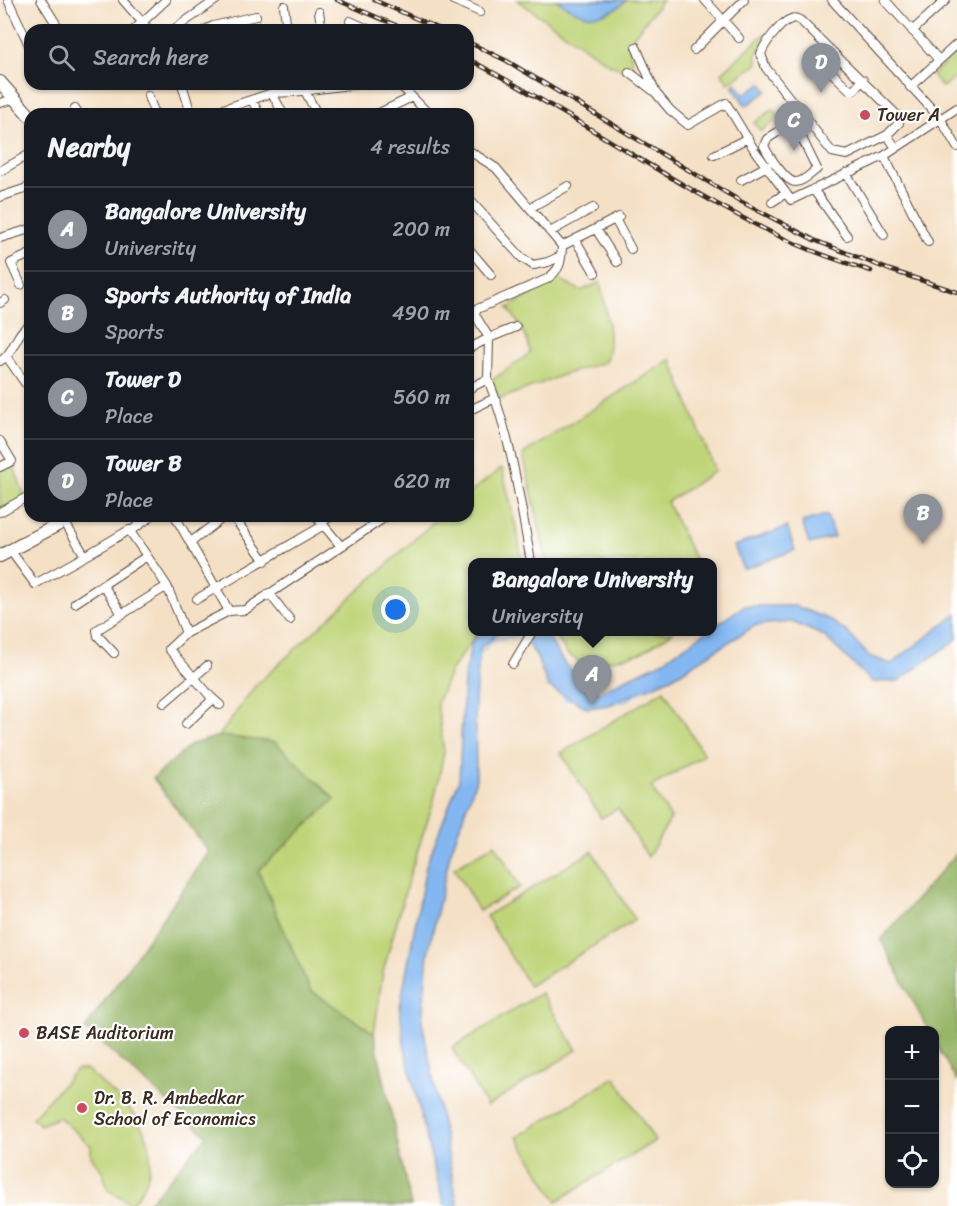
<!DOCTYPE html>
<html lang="en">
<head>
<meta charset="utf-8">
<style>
  body { margin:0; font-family:Sriracha,sans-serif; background:#242831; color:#f1f3f6 }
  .controls { position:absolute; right:18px; bottom:18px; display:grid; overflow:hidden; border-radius:12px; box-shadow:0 2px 4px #0004 }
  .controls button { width:54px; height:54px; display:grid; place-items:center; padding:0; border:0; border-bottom:2px solid #363941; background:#171b24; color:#f1f3f6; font:30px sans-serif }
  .you { position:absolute; left:396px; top:610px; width:21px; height:21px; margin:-15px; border:4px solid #fff; border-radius:50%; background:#1a73e8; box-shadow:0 0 0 9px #1a73e833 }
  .badge { display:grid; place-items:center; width:39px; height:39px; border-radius:50%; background:#8c9099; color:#fff; font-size:20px; font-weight:700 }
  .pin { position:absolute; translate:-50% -50px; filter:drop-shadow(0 2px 3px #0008) }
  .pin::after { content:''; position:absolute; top:32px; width:21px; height:18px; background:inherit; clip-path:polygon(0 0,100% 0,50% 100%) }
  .popup { position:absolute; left:468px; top:558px; width:249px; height:78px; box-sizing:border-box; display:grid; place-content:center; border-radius:12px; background:#171b24; filter:drop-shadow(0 2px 4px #0005); font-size:20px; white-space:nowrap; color:#9ea1a6 }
  .popup b { font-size:22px; color:#f1f3f6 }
  .popup::after { content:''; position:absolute; left:50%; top:100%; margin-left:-12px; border:12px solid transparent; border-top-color:#171b24 }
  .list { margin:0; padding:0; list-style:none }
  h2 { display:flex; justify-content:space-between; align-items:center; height:78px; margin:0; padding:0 24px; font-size:26px }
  h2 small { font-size:20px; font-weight:400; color:#9ea1a6 }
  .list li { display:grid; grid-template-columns:39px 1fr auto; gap:18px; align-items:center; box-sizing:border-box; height:84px; padding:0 24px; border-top:2px solid #363941 }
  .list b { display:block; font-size:22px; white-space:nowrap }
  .list p { margin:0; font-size:20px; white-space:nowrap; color:#9ea1a6 }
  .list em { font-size:20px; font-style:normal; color:#9ea1a6 }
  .icon { flex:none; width:33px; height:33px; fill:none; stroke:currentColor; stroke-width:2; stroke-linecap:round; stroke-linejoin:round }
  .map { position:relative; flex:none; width:957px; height:1206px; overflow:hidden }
  .search { position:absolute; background:#171b24; box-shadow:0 2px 4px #0004; left:24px; top:24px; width:450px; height:66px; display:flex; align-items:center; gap:15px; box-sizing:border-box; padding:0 21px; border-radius:18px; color:#9ea1a6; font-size:22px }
  .panel { position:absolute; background:#171b24; box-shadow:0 2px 4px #0004; left:24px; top:108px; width:450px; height:414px; border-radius:18px }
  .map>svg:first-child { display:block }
  .green { fill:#bfd478; stroke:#7d7f4b; stroke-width:1.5 }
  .forest { fill:#97b668; stroke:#697043; stroke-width:1.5 }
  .water { fill:#83b7f1; stroke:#5f7088; stroke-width:1.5 }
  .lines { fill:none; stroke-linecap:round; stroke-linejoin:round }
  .stream { stroke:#83b7f1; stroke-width:2 }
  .street-casing { stroke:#574537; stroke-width:10 }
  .secondary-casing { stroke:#574537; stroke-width:14 }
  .street { stroke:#fff; stroke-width:8 }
  .secondary { stroke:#fff; stroke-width:12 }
  .rail-casing { stroke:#3b2a1e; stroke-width:4.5 }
  .rail { stroke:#fff; stroke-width:2; stroke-dasharray:7; stroke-linecap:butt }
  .poi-dot { fill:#d1495b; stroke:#fff; stroke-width:2 }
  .labels { text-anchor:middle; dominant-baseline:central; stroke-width:4.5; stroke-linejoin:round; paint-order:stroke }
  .poi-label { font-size:18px; fill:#3b2a1e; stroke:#fff; text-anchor:start }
</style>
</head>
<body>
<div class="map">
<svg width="957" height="1206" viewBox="0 0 957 1206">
  <rect width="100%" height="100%" fill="#fff"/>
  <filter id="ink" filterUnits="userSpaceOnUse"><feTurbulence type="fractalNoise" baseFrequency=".0167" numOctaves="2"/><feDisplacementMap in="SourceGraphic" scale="12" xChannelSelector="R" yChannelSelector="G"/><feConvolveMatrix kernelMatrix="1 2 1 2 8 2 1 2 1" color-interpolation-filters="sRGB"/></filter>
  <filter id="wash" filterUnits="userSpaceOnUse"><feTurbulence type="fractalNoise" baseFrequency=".008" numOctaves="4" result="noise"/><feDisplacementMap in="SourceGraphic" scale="24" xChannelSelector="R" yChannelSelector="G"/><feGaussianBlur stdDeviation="1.35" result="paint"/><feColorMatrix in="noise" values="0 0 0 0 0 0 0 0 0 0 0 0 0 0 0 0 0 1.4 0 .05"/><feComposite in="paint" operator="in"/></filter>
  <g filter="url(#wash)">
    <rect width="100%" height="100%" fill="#f4e0c5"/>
    <path class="green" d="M517,0H662L634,36L630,48L633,68L625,71L609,64Z
      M764,34L767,36L756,54L758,64L728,83L722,73Z
      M957,52V77L942,87L932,75Z
      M773,109L780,117L761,131L754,123Z
      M557,278L581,291L600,282C604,306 615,338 605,362L565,374L500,399L491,381L530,353C529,337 517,320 508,308Z
      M671,359L715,471L667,502L696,562H547L523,454Z
      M12,461L25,498L0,512V467Z
      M502,468L518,536L522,562H472V632H478L451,670L437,703L444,752L434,800L410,874L383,972L374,1033L310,990L258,870L335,799L219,736L255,686L440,516H468V494Z
      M554,632H673L641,653L586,666L567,654Z
      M664,690L704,755L651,787L671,818L648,857L618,808L601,818L561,753Z
      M495,844L520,887L479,911L454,868Z
      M592,851L635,920L529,986L486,916Z
      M541,993L577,1050L487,1106L452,1048Z
      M76,1070H87C117,1098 158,1124 149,1171C146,1185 141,1194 131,1203L108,1190L103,1172L91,1156V1146L59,1117L40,1125L32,1118Z
      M615,1077L655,1141L557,1201L517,1137Z"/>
    <path class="forest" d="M219,736L275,742L335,799L258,871L310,990L374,1033L411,1206H146L207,1136L85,1029L209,852L153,778L192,744Z
      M957,853V1082L935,1042L934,1030H928L881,940Z"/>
    <path class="water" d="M556,0H626C618,10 601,17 587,15C577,14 565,5 556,0Z
      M736,83L744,94L762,83L767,91L746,106L732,86Z
      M827,515L834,537L809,544L802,522Z
      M787,527L795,550L743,569L734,546Z
      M744,606H795L828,619L847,632L869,656L891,664L957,614V639L898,681L872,682L824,636L792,622L756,625L673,677L609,705L588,708L548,687L536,655L519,632H537L548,637L562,660L585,685L598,692L660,663L706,632H712V628Z
      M482,632H500L480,648L475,698L476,780L450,854L428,953L422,1021L458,1206H444L428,1146L404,1044L400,1007L426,866L459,780L464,678L472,641Z"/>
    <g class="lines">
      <path class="stream" d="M477,657L493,640L520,634
        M561,691L565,700H574
        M616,701L624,702L645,689"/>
    </g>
  </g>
  <g filter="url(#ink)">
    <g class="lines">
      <g class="street-casing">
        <path id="street" d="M8,0L30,47
          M41,0L60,30
          M123,0L149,30
          M453,0L480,12
          M705,0L739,38
          M832,0L940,118L957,147
          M885,0L939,60
          M284,6L287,30
          M319,12L322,30
          M350,21L370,30
          M134,30L166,0
          M173,30L216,0
          M205,30L213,26L256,16
          M912,31L946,0
          M636,47L655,91
          M694,50L744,0
          M835,54L826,63L827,68L850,90H854L863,80
          M629,72L655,92L670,110L688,125L726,103L755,151L791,200L884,156L957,108
          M182,84L191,114
          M399,84L429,114
          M910,87L957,44
          M305,91L317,114
          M293,92L358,84
          M148,96L155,114
          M252,100L259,114
          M0,103L14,99
          M75,108L79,114
          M208,114L272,93
          M283,114L272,93L293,92L292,84
          M377,114L412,97
          M787,126H793L798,130L817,169C812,173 803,182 796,182C786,183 768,154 764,146L767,139Z
          M887,135L899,123L898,116L801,21C798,19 795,17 791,19C781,22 764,44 761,54L766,68L832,152L847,155L887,135L896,148
          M468,150L496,168L562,246C561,262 561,269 547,279L468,313
          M714,155L748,138
          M884,156L928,242
          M0,171L30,154
          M846,173L884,235
          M741,180L767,166
          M813,189L847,236
          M0,197L30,187
          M468,198L522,258L533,265L548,262L561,256
          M772,202L786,193
          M530,208L568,186
          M615,219L631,249
          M596,229L617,262
          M550,232L593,208
          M0,238L30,229
          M575,239L595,273
          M562,246L619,217
          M468,248L491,275
          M21,285L11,263L30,254
          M0,303L5,300
          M468,303L489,338L488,379L468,389
          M468,349L489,338L516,327
          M7,357L25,383
          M0,361C15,353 15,332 30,325
          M488,379C511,437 520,501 531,562
          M474,408L495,398
          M0,441L12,461L0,467
          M0,512L25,498
          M175,516L229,611L245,610L387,516
          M233,516L265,561
          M316,516L340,545
          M64,521L85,556L129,530L147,556
          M322,522L331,516
          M131,531L150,517
          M191,542L225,516
          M10,550L35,584L85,556
          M103,585L122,614
          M269,593L290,620
          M197,599L324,525
          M75,603L147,556L167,586L186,633
          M114,653L98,636L97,630L167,586
          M513,664L532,632
          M211,697L220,705
          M164,703L207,666
          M186,724L210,702L211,697L169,649L186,633L229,611"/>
      </g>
      <g class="secondary-casing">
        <path id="secondary" d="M0,82L30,116
          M0,556L74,516"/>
      </g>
      <use href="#street" class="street"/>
      <use href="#secondary" class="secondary"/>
      <g class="rail-casing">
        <path id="rail" d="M337,0L407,30
          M374,0L442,30
          M468,42L507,61L740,201L814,240L890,270L957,292
          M468,59C576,115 675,187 785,239C813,252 842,262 871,271"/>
      </g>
      <use href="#rail" class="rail"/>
    </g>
  </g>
  <g class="poi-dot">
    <circle cx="865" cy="115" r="6"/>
    <circle cx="24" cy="1033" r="6"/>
    <circle cx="82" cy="1108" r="6"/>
  </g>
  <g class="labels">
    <g class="poi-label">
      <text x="877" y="115">Tower A</text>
      <text x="36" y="1033">BASE Auditorium</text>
      <text x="94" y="1098">Dr. B. R. Ambedkar<tspan x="94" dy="21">School of Economics</tspan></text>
    </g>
  </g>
</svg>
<div class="controls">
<button>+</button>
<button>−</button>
<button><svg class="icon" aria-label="locate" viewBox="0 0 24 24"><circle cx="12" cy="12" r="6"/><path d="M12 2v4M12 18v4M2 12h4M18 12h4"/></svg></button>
</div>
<div class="you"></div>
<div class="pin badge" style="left:592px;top:705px">A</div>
<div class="popup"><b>Bangalore University</b>University</div>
<div class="pin badge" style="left:923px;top:544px">B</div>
<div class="pin badge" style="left:794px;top:151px">C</div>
<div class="pin badge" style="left:821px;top:93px">D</div>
<div class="search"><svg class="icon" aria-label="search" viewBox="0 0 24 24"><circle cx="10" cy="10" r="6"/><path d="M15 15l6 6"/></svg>Search here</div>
<section class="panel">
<h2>Nearby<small>4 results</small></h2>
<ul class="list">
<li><span class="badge">A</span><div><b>Bangalore University</b><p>University</p></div><em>200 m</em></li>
<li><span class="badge">B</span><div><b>Sports Authority of India</b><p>Sports</p></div><em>490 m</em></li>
<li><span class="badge">C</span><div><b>Tower D</b><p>Place</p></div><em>560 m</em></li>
<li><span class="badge">D</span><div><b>Tower B</b><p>Place</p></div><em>620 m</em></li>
</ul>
</section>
</div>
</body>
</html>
